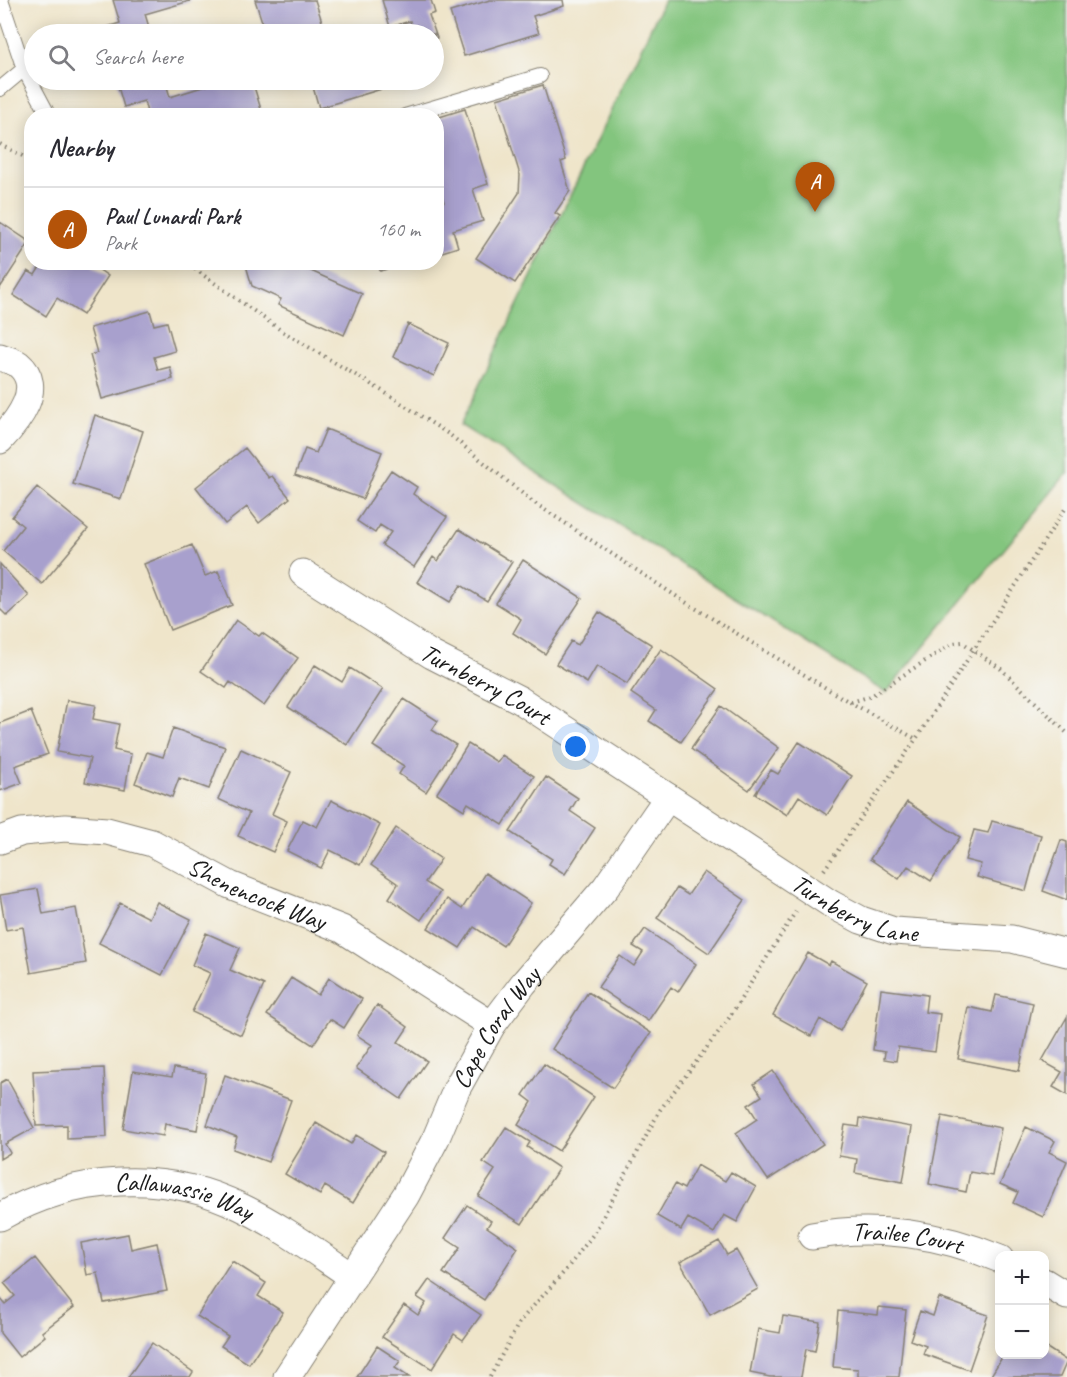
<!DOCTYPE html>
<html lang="en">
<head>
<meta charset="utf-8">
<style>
  body { margin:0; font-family:Caveat,sans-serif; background:#f7f7f7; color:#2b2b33 }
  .controls { position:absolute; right:18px; bottom:18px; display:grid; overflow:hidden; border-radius:12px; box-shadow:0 3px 15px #0003 }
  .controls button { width:54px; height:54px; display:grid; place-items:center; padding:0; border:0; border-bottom:2px solid #e1e1e2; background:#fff; color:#2b2b33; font:30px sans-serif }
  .you { position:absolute; left:576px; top:747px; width:21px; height:21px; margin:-15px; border:4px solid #fff; border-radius:50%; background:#1a73e8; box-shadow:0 0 0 9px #1a73e833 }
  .badge { display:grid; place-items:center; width:39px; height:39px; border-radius:50%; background:#b45309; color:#fff; font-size:20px; font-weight:700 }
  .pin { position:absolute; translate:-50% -50px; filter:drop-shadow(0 2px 3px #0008) }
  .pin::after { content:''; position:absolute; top:32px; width:21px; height:18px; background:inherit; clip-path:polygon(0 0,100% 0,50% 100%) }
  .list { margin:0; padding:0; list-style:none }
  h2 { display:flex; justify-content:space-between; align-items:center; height:78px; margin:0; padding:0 24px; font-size:26px }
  h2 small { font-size:20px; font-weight:400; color:#7c7c81 }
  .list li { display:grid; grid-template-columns:39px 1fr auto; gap:18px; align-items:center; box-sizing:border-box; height:84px; padding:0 24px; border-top:2px solid #e1e1e2 }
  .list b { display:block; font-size:22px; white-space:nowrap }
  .list p { margin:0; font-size:20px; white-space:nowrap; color:#7c7c81 }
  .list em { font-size:20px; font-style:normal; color:#7c7c81 }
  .icon { flex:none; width:33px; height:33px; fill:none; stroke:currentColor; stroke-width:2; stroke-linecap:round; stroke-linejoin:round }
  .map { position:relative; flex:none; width:1067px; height:1377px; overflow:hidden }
  .search { position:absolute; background:#fff; box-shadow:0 3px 15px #0003; left:24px; top:24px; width:420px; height:66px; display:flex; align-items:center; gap:15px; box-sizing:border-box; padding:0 21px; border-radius:33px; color:#7c7c81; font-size:22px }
  .panel { position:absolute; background:#fff; box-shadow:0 3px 15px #0003; left:24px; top:108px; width:420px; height:162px; border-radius:24px }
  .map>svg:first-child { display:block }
  .green { fill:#83c57e; stroke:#50704d; stroke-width:1.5 }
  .building { fill:#a8a0cd }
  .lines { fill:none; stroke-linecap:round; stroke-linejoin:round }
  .service-casing { stroke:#868073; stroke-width:16 }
  .minor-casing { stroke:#868073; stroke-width:29 }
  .path { stroke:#868073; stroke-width:4; stroke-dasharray:1.5 4.5; stroke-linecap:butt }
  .service { stroke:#fff; stroke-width:14 }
  .minor { stroke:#fff; stroke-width:27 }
  .labels { text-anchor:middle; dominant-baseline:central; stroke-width:6; stroke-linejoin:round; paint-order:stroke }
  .street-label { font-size:26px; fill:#1c1c1c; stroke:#f6f6f2 }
</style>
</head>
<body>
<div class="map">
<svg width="1067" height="1377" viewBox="0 0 1067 1377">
  <rect width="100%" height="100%" fill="#f6f6f2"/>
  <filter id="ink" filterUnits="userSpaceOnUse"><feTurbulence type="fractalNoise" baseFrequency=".0167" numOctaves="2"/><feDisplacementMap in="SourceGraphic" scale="12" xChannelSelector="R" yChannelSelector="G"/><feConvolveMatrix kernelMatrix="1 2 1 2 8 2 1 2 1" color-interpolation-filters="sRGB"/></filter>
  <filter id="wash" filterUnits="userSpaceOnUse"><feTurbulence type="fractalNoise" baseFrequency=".008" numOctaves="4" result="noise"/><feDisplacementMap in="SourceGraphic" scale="24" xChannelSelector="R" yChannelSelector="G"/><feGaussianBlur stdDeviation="1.35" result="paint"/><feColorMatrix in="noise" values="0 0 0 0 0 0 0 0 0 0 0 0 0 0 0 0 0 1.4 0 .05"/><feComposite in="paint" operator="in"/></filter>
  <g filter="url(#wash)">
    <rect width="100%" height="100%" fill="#efe5ca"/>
    <path class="green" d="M664,0H1067V473L886,693L460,425Z"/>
    <g id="blocks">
      <path class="building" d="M113,0H190V1L145,14L151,34H102L100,29L120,23Z
        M255,0H315L326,34H266Z
        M382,0H431L435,13L429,15L437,38L434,39V34H389L412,27L410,21L390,27Z
        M490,0H563L564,6L533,16L539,33L464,56L450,12Z
        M116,80H165L170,97L225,80H252L263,116H148L144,101L124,107Z
        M285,80H302L286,85Z
        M311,80H411L319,108Z
        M543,85L566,160L561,162L570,191L555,213L560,216L515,283L476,258L519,193L520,175L497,99Z
        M465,109L488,184L473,189L483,221L453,230L458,247L436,254V205L444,202L436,176V118Z
        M0,222L30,242L0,288Z
        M43,262H88L108,276L83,315L57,298L46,316L13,295L28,271L35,275Z
        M245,262H299L304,268L362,294L344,335L278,305L281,299L252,286Z
        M378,262H406L407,263L380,271Z
        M150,311L154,325L167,322L175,351L154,357L158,370L170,367L173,379L102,399L90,355L97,353L90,328Z
        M408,324L449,343L434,376L393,357Z
        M95,415L143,431L121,499L73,484Z
        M326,429L382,452L363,499L295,475L305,449L316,453Z
        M245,448L269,478L272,476L290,498L259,523L247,507L225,524L196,487Z
        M391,470L417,487L413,494L447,517L414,567L382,545L391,532L380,525L375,533L357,521Z
        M37,487L88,529L42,584L3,551L23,526L12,517Z
        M459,529L512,562L487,601L461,585L450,602L417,582L433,557L438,561Z
        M192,545L205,576L218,571L232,605L170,630L144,564Z
        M523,560L582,598L545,654L513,633L521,619L496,603Z
        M0,564L29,596L7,616L0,609Z
        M599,612L652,645L627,684L597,666L587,683L556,664L571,641L578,645Z
        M236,620L259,636L262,633L298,658L264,706L230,682L226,688L201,671Z
        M661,649L718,689L681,742L649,721L656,710L631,693Z
        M315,665L342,682L350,668L383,689L347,745L288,707Z
        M404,699L438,721L432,730L456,745L426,792L399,774L404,766L373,746Z
        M67,700L96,705L93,719L119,724L114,750L131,754L125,790L85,782L90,758L57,752Z
        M721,706L779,748L749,790L691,749Z
        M31,711L48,754L15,766L22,783L0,791V723Z
        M173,728L225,747L209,789L179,778L172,797L135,783L147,752L163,757Z
        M799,742L852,776L827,815L799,796L787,815L755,794L771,770L778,774Z
        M468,744L497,762L502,755L534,776L503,825L468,803L464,810L437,793Z
        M241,749L291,772L272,814L287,821L273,852L238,836L249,813L218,799Z
        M546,777L578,798L570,811L595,828L565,874L549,864L552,859L510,832Z
        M331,800L380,825L360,865L330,850L321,868L287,851L303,820L317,827Z
        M907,802L960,837L931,881L908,866L899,879L870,859Z
        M992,821L1041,835L1026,891L977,877L981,864L965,860L974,830L988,833Z
        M396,828L441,859L425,882L440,892L421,920L389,898L398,884L371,865Z
        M1061,840L1067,842V900L1043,891Z
        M704,872L745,900L709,953L657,918L677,888L688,895Z
        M485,873L531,903L503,946L474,927L460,948L428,928L447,899L462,909Z
        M38,889L43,914L76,908L86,963L31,973L23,927L6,930L0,895Z
        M157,902L191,919L162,975L99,943L120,903L149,918Z
        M645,929L696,964L678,992L671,987L648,1021L598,987L620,956L634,966L643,952L633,946Z
        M206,933L240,948L230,970L264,985L241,1035L192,1012L210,973L192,965Z
        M808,953L829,965L831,961L867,981L840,1031L820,1019L811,1036L773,1015Z
        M291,978L318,995L329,978L362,999L344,1028L330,1019L313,1045L267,1015Z
        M881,989L927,995L925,1012L940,1014L935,1052L898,1047L896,1061L884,1059L885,1052L873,1050Z
        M588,992L651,1033L613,1088L552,1049Z
        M996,995L1033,1003L1019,1071L958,1059L968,1007L992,1012Z
        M377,1005L408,1027L398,1042L427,1061L401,1099L356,1068L372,1045L357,1035Z
        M1067,1017V1095L1053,1087L1062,1072L1042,1061Z
        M544,1064L594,1097L559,1151L518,1125L532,1102L523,1095Z
        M104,1068L107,1137L67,1139V1125L36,1126L33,1071Z
        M174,1068L206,1073L197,1130L165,1124L163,1136L123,1129L133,1071L172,1077Z
        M773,1071L823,1144L768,1180L736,1133L757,1119L748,1105L762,1096L754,1084Z
        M225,1075L291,1100L268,1162L233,1149L237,1137L207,1125Z
        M7,1079L34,1128L5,1144L10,1153L0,1159V1083Z
        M942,1116L1001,1128L992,1176L970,1172L966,1192L929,1184Z
        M860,1118L912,1127L903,1182L855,1173L857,1159L839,1156L845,1125L859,1127Z
        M316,1123L351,1144L356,1135L384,1152L353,1203L325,1186L320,1195L285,1174Z
        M506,1127L530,1142L527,1147L559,1168L522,1224L478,1196L495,1170L483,1162Z
        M1026,1127L1055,1141L1049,1152L1067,1161L1043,1217L1013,1203L1018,1192L1000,1184Z
        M697,1165L725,1181L731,1172L756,1187L737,1222L724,1215L714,1233L688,1218L681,1230L657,1216L675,1184L684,1189Z
        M467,1205L491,1221L487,1227L518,1248L484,1300L443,1273L460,1248L445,1238Z
        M128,1234L131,1249L157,1243L167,1291L104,1303L98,1273L87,1275L81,1243Z
        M719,1241L727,1255L736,1250L758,1289L710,1315L680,1262Z
        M35,1258L74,1307L42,1332L45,1336L19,1357L0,1333V1298L5,1304L15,1296L4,1283Z
        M232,1261L266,1283L258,1296L283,1312L249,1364L221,1346L228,1336L197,1316Z
        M429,1280L481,1315L463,1340L454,1334L432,1369L382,1337L404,1305L418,1315L426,1303L417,1297Z
        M939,1298L988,1315L969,1370L923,1354L926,1346L910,1340L920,1311L933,1316Z
        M879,1307L906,1310L899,1377H858V1369L833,1367L838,1311L878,1315Z
        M783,1316L820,1322L815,1351L806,1349L801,1377H770L750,1373L758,1329L780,1333Z
        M152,1343L193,1372L190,1377H128Z
        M377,1346L400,1361L395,1368L409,1377H357Z
        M1044,1346L1067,1361L1060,1377H990L1004,1354H1044Z"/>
    </g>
  </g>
  <g filter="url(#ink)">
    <use href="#blocks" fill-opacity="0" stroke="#868073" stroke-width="1.5"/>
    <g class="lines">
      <g class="service-casing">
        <path id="service" d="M1,0L24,69L49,116
          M0,89L24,69
          M405,116L540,76"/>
      </g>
      <g class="minor-casing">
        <g id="minor">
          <path d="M0,357C5,359 14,361 18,364C46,387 17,422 0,440"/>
          <path id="s1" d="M303,573L432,655L520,700L831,904L861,920L894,931L1012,939L1067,953"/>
          <path id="s2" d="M0,840L22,832L65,828L107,831L152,843L230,885L342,929L492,1025"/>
          <path id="s3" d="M0,1217C73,1175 165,1169 241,1207C281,1226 317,1253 353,1277"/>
          <path id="s4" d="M812,1236C875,1224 941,1234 1000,1259"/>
          <path d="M1044,1282L1067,1296"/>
          <path id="s5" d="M287,1377L406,1195L436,1138L457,1088L492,1025L523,984L606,887L668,797"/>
        </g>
      </g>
      <path class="path" d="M0,144L32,161
        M185,262L282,331L384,392L450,435L533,502L682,600L839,696L916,739
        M851,702L871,696L953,643L962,642L1001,669L1067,733
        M824,870L916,739L1067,506
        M490,1377L520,1321L565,1271L595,1232L660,1110L729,1018L796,911"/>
      <use href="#service" class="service"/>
      <use href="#minor" class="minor"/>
    </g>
  </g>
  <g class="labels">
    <g class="street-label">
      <text stroke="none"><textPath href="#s1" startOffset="214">Turnberry Court</textPath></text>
      <text stroke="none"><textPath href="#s2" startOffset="272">Shenencock Way</textPath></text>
      <text stroke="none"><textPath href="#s1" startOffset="648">Turnberry Lane</textPath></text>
      <text stroke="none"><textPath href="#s5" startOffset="408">Cape Coral Way</textPath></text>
      <text stroke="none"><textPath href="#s3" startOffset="192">Callawassie Way</textPath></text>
      <text stroke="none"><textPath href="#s4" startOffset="96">Trailee Court</textPath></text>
    </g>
  </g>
</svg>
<div class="controls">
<button>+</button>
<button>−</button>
</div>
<div class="you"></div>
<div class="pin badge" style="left:815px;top:212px">A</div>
<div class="search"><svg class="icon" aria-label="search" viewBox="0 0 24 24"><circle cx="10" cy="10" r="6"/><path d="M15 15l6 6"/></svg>Search here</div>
<section class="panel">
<h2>Nearby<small></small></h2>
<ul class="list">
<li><span class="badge">A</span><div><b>Paul Lunardi Park</b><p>Park</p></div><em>160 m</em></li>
</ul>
</section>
</div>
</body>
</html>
